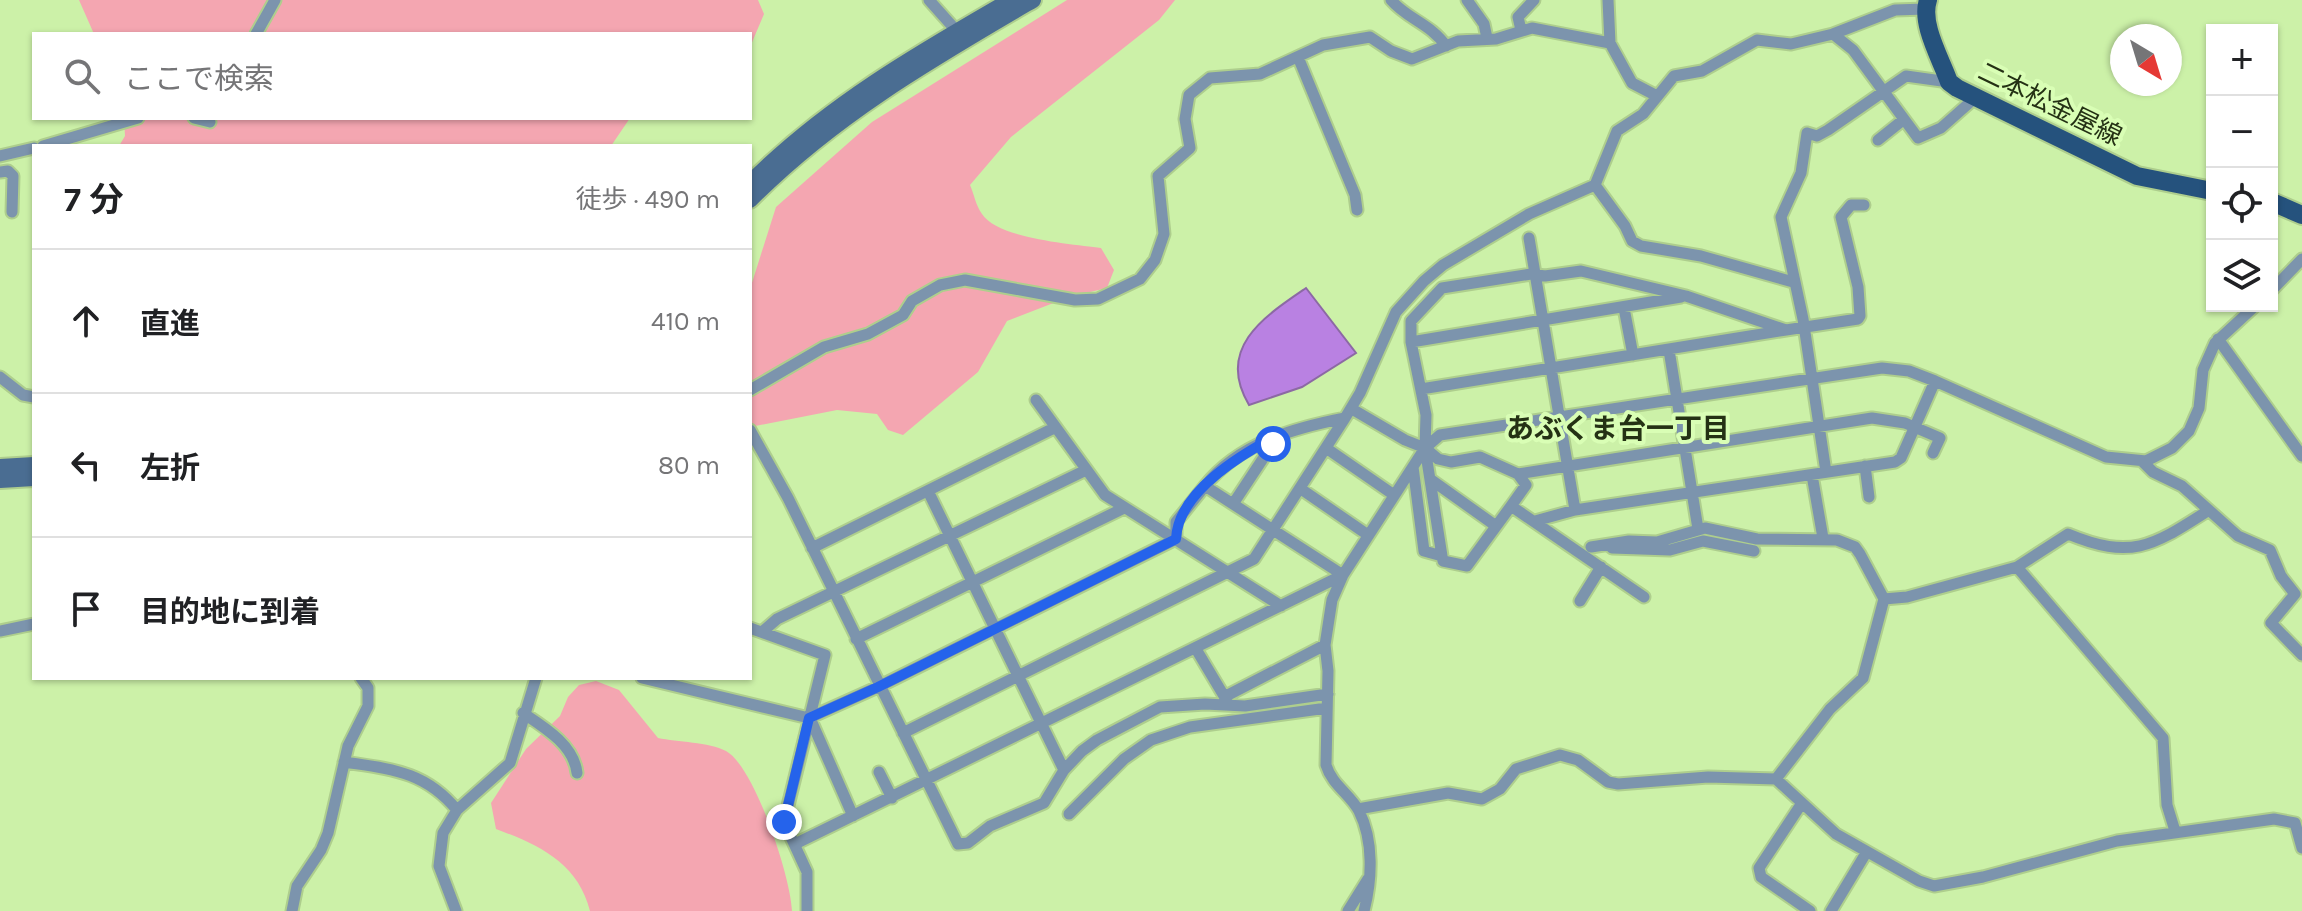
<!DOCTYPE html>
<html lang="ja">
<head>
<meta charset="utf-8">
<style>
  body { margin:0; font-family:Karla,"Noto Sans JP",sans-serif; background:#f2f2f2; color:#202124 }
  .controls { position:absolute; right:24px; top:24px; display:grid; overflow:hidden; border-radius:0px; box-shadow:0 2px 6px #0004 }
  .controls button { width:72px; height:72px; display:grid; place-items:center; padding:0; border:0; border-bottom:2px solid #e0e0e0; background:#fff; color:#202124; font:40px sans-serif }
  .compass { position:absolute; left:2110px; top:24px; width:72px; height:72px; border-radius:50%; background:#fff; box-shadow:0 2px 6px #0004; rotate:142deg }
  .stop { position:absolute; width:24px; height:24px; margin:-18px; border:6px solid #2563eb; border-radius:50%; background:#fff }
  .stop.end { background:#2563eb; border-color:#fff; box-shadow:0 2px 8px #0008 }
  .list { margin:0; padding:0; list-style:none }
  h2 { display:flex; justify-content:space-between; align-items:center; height:104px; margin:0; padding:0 32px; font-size:34px }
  h2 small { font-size:26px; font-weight:400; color:#757577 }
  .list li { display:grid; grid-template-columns:52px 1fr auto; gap:24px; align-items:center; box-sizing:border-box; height:144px; padding:0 32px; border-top:2px solid #e0e0e0 }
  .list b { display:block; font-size:30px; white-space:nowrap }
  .list em { font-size:26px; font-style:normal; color:#757577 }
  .icon { flex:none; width:44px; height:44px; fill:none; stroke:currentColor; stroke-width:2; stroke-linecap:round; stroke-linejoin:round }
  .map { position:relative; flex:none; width:2302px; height:911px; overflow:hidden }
  .search { position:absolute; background:#fff; box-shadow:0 2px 6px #0004; left:32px; top:32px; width:720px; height:88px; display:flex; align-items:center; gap:20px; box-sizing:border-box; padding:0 28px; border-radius:0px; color:#757577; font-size:30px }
  .panel { position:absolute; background:#fff; box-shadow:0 2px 6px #0004; left:32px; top:144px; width:720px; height:536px; border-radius:0px }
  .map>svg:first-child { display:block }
  .green { fill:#f4a6b1 }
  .water { fill:#b981e2; stroke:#8c69a4; stroke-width:2 }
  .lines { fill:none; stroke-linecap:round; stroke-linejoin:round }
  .street-casing { stroke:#aece8d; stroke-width:15 }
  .secondary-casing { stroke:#aece8d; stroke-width:20 }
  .primary-casing { stroke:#aece8d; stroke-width:22 }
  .street { stroke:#7c94ad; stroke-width:11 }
  .secondary { stroke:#4a6d92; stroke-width:16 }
  .primary { stroke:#25527d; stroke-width:18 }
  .route { stroke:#2563eb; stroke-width:10 }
  .labels { text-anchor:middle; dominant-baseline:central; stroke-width:8; stroke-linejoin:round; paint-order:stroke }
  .street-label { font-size:26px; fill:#243114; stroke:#d9feb5 }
  .neighbourhood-label { font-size:28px; font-weight:bold; fill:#243114; stroke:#d9feb5 }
</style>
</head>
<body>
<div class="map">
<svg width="2302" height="911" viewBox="0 0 2302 911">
  <rect width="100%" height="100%" fill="#ccf1a8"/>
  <path class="green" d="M79,0H758L764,14L750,47V34H94Z
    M1067,0H1175L1159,20L1011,137L970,185C974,194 976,206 982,214C998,239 1073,244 1101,248L1114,270L1107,288L1069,297L1007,321L978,372L903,435L888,430L877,414L837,410L750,427V289L776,207L872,122Z
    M124,118H630L611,146H119L125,136Z
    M596,681L619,690L658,738C677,742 709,742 726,751C755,767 791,878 792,911H590C578,863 539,845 496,829L491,803L526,749L560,716L568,697L579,685Z"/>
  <path class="water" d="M1306,288L1356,353L1302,387L1249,405C1215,348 1265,316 1306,288Z"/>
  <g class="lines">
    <g class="street-casing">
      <path id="street" d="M929,0L962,37
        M1391,0C1407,19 1431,24 1446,46
        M1467,0L1484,24L1487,38
        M1608,0L1610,43
        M1521,30L1518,17L1534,0
        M256,34L275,0
        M1833,34L1853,50L1918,138L1941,128L1976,97
        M1298,57L1355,195L1357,210
        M194,118L210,122
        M1878,140L1903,120
        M43,146L138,118
        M0,156L34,148
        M0,172L8,171L13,176L12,212
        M1595,185L1625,226L1632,241L1641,246L1701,256L1793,282
        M1529,238L1575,510
        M2272,290L2302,259
        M1624,308L1633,355
        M2218,339L2302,456
        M1411,342V321L1442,288L1531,274L1545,276L1581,271L1686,296L1786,330L1858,319L1860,316L1858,287L1841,217L1851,205H1864
        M1669,350L1698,529
        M0,377L23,395L34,397
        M1421,389L1786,330
        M750,390L824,347L868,334L903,315L912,301L940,285L965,280L1075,300L1098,299L1140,279L1155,260L1164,234L1158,176L1190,148L1185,119L1189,95L1210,78L1260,74L1323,45L1370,37L1391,51L1412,59L1458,41L1496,39L1532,28L1610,43L1632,83L1657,96
        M1036,400L1105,495L1281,606
        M1352,409L1405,440L1425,448L1438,459L1451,462L1480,457L1518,474L1526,485L1511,506
        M750,430L788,498L958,844L968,843L990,826L1044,803L1064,770L1082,751L1097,740L1160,707L1205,704L1245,706L1328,694
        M1326,448L1394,495
        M2142,461L2153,472L2182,486L2238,536L2270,550L2281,576L2295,594L2271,623L2302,655
        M1865,466L1869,497
        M1413,467L1424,551L1442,556L1443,561L1467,566L1511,506L1644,597
        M1826,472L1803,319L1781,217L1801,173L1807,133L1817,136L1828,130L1906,76L1949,82
        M1518,474L1872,418L1905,423L1940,438L1933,453
        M1812,475L1823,538
        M1430,479L1496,526
        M1205,486C1239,443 1294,428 1345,418L1360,393L1396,312L1424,281L1443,265L1529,214L1595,185L1617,131L1643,114L1674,76L1702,71L1757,40L1791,44L1833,34L1895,10L1925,9
        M1301,489L1368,535
        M928,491L1064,770
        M1233,504L1278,436
        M1535,521L1575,510L1895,462L1901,458L1935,381
        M1176,539V522L1205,486L1343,575
        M1591,547L1629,541L1657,542L1705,528L1757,539L1837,540L1855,547L1860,554L1884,599
        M812,548L1054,428
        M1612,548L1670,550L1703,541L1754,551
        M1442,556L1425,448L1426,415L1411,342L1681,297
        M2017,567L2163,738L2167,805L2175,831
        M1580,601L1601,567
        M750,628L825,655L784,822L807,872V911
        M0,631L34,624
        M762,632L777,619L1084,471
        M856,639L1122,509
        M1196,649L1227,701
        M642,678L809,718L878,687L1176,539
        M1226,696L1325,645
        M523,713C544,727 574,745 577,773
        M810,718L853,816
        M903,733L1254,559L1345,418
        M344,762C391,769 425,771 457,810
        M879,772L892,798
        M1776,779L1836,834L1919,881L1934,886L1983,877L2117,841L2274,819L2295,823L2302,848
        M1802,803L1759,868L1761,877L1810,911
        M1358,809L1448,793L1482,799L1500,789L1516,769L1560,755L1578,760L1608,782L1618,784L1708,777L1776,779L1830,709L1863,678L1884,599L1907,597L2017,567L2068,534C2133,561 2154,545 2209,510
        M1069,814L1124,759L1151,740L1190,727L1327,708
        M797,843L1343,575
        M292,911L297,886L321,850L328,833L348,746L368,706V688L361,678
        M456,911L439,866L443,833L457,810L510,763L536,678
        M1348,911L1368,879
        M1364,911C1372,880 1374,841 1359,811C1350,794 1332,785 1326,765L1328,671L1325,645L1332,600L1343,575L1425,448L1440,435L1882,368L1909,371L1935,381L2106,457L2146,461L2172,448L2189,431L2199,408L2203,370L2215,343L2255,306
        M1831,911L1866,853"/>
    </g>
    <g class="secondary-casing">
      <path id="secondary" d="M750,183C827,106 917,54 1011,0
        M750,200C833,116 932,59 1033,0
        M0,467L34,465
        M0,480L34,478"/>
    </g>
    <g class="primary-casing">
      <path id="primary" d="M1928,0C1920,24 1941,59 1949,82L1957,88L2137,176L2212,191
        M2272,202L2302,215"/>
    </g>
    <use href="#street" class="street"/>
    <use href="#secondary" class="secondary"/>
    <use href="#primary" class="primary"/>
  </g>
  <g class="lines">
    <path class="route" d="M784,822L809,718L878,687L1176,539C1178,492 1240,455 1278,435L1273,444"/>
  </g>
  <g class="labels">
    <g class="street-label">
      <text transform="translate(2050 104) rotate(26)">二本松金屋線</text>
    </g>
    <g class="neighbourhood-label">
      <text x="1618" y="428">あぶくま台一丁目</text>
    </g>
  </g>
</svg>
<div class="controls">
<button>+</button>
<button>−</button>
<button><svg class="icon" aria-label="locate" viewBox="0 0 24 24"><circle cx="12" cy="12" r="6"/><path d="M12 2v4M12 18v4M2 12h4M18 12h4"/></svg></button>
<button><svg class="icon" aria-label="layers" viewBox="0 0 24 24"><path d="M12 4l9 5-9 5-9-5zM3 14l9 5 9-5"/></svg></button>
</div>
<svg class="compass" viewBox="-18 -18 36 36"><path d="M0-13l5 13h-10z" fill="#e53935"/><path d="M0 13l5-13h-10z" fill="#757577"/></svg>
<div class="stop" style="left:1273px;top:444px"></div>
<div class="stop end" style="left:784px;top:822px"></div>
<div class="search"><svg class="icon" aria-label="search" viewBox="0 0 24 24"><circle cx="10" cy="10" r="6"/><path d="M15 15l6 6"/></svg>ここで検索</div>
<section class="panel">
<h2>7 分<small>徒歩 · 490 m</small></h2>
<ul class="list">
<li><svg class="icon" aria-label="ahead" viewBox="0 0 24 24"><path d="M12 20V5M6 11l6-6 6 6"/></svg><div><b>直進</b></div><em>410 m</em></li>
<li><svg class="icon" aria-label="left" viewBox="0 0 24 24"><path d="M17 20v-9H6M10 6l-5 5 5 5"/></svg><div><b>左折</b></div><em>80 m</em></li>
<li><svg class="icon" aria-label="arrive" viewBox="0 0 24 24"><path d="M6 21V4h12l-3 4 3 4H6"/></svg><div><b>目的地に到着</b></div></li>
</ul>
</section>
</div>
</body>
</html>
